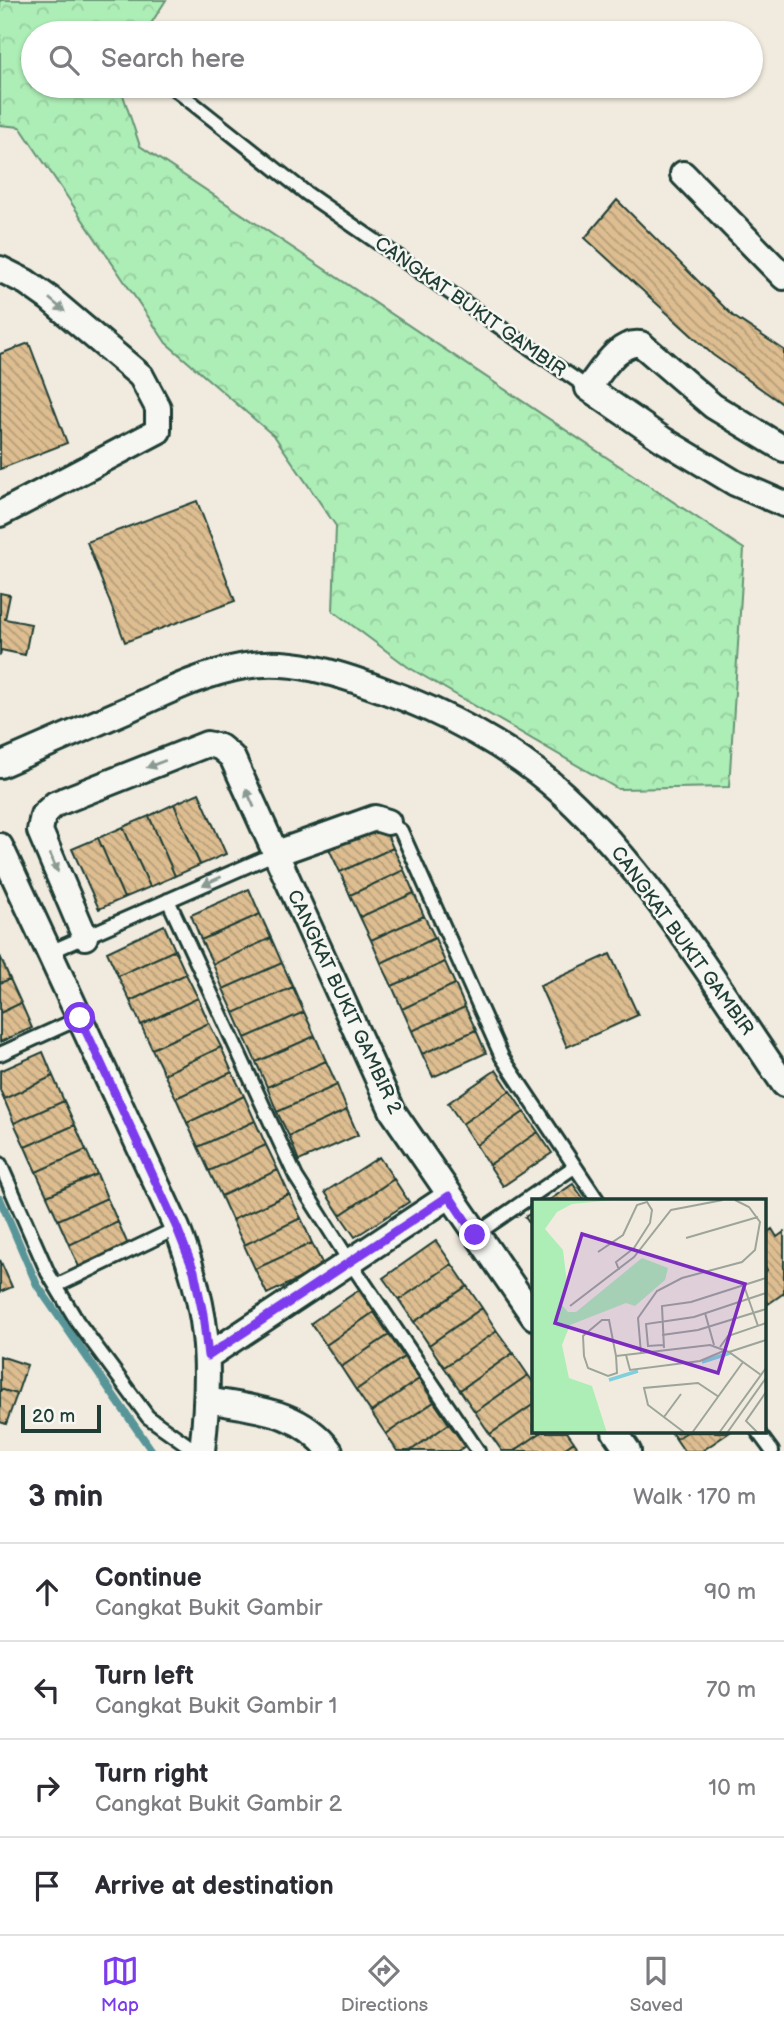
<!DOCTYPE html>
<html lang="en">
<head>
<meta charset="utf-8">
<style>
  body { margin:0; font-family:"Balsamiq Sans",sans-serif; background:#f2f2f3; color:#2b2b33 }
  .scale { position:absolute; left:21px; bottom:18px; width:80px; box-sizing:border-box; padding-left:7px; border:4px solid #1f3d34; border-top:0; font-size:19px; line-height:24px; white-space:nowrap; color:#1f3d34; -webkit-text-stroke:5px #f6f6f2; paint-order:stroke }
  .stop { position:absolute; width:21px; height:21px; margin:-16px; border:5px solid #7c3aed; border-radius:50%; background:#fff }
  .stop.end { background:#7c3aed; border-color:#fff; box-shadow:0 2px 7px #0008 }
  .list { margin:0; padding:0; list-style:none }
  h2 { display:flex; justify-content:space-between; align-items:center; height:91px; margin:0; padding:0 28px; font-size:30px }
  h2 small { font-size:23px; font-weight:400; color:#7c7c81 }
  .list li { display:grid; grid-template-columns:46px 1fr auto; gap:21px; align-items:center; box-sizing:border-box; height:98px; padding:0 28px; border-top:2px solid #e1e1e2 }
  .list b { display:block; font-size:26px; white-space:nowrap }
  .list p { margin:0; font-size:23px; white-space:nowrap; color:#7c7c81 }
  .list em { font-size:23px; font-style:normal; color:#7c7c81 }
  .icon { flex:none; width:38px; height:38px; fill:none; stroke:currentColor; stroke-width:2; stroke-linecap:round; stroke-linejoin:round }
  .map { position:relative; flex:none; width:784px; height:1451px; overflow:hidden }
  .search { position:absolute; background:#fff; box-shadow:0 2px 5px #0004; left:21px; right:21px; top:21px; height:77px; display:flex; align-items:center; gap:18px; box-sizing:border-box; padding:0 24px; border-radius:38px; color:#7c7c81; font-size:26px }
  .sheet { height:483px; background:#fff }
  nav { display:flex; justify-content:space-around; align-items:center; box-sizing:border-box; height:98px; border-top:2px solid #e1e1e2; background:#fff; font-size:19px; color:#7c7c81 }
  nav a { display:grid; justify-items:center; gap:4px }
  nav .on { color:#7c3aed }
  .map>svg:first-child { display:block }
  .forest { fill:url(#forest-crowns); stroke:#669575; stroke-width:2 }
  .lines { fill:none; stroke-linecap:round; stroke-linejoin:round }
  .stream { stroke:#599599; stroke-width:8 }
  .building { fill:url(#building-back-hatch); stroke:#1f3d34; stroke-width:2 }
  .lane-casing { stroke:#1f3d34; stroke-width:18 }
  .street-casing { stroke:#1f3d34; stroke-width:30 }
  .lane { stroke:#f6f6f2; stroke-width:12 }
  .street { stroke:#f6f6f2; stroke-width:24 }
  .oneway { fill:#8a9a93 }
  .route { stroke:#7c3aed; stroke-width:9 }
  .labels { text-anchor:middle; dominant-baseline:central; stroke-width:5; stroke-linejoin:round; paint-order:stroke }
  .street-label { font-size:19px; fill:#1f3d34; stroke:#f6f6f2 }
  .inset-river { fill:none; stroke:#80cfdc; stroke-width:3.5 }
  .inset-road { fill:none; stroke:#9da59b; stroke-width:2 }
  .view { fill:#7b2cbf; fill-opacity:0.15; stroke:#7b2cbf; stroke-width:3.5 }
  .inset-edge { fill:none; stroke:#1f3d34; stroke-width:3.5 }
</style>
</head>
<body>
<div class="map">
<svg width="784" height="1451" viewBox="0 0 784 1451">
  <defs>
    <pattern id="forest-crowns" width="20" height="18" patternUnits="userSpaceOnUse" patternTransform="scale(1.75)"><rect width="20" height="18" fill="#adedb6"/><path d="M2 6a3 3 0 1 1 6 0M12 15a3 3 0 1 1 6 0" fill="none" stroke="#94cc9d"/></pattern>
    <pattern id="building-back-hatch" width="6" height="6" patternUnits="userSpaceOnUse" patternTransform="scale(1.75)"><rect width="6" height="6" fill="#debe91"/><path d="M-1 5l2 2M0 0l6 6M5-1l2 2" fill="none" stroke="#b39c77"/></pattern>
  </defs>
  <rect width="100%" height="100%" fill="#f1ebdf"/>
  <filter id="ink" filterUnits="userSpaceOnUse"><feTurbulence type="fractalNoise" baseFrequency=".0143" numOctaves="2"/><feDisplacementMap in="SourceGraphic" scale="14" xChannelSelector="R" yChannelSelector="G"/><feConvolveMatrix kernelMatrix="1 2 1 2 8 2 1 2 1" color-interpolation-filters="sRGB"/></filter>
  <g filter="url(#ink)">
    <path class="forest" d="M0,0H166L145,33H33V86H120L140,146L744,549L729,787L618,789L408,667L333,611L336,526L275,437L166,343L20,127L0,125Z"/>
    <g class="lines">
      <path class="stream" d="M0,1199L37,1285L152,1451"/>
    </g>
    <path class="building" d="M617,200L733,316L784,350V405L713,355L585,238Z
      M29,343L67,443L0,469V354Z
      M197,501L235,601L125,642L87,542Z
      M0,593L10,595L5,619L31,624L25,655L1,650L0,656Z
      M199,793L226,854L200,865L174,804Z
      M174,804L200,865L175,876L149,816Z
      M149,816L175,876L150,887L123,827Z
      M383,825L393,848L340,872L329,849Z
      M123,827L150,887L124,898L98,838Z
      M98,838L124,898L99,909L72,849Z
      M393,848L404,870L350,895L340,872Z
      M404,870L414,893L360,917L350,895Z
      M249,889L260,914L201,940L191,915Z
      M414,893L424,916L371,940L360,917Z
      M260,914L271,938L213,964L201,940Z
      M424,916L435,938L381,963L371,940Z
      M164,925L175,950L118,976L107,952Z
      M271,938L282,963L223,989L213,964Z
      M435,938L445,962L392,986L381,963Z
      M175,950L186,974L130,1001L118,976Z
      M610,954L638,1015L567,1047L540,986Z
      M0,956L10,979L0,983Z
      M445,962L455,984L402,1009L392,986Z
      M282,963L293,987L234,1013L223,989Z
      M186,974L198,998L141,1025L130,1001Z
      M10,979L21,1003L0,1013V983Z
      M455,984L465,1007L412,1031L402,1009Z
      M293,987L304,1012L245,1038L234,1013Z
      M198,998L209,1023L152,1049L141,1025Z
      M21,1003L32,1028L0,1042V1013Z
      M465,1007L476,1030L422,1054L412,1031Z
      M304,1012L315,1036L256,1062L245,1038Z
      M209,1023L221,1047L164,1074L152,1049Z
      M476,1030L486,1053L433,1077L422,1054Z
      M315,1036L326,1061L267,1087L256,1062Z
      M221,1047L232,1072L176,1098L164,1074Z
      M43,1052L53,1076L4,1099L0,1090V1071Z
      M326,1061L337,1085L277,1112L267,1087Z
      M496,1070L510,1091L462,1124L448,1103Z
      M232,1072L244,1096L187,1123L176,1098Z
      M53,1076L64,1101L14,1123L4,1099Z
      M337,1085L347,1110L289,1136L277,1112Z
      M510,1091L524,1112L476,1145L462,1124Z
      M244,1096L255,1121L198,1147L187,1123Z
      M64,1101L75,1125L25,1147L14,1123Z
      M347,1110L358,1135L299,1161L289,1136Z
      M524,1112L538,1132L489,1165L476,1145Z
      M255,1121L266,1145L209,1171L198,1147Z
      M75,1125L86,1150L36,1172L25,1147Z
      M538,1132L552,1153L503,1186L489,1165Z
      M266,1145L278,1170L221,1196L209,1171Z
      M86,1150L97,1174L47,1196L36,1172Z
      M379,1157L394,1179L340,1215L325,1192Z
      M278,1170L289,1194L232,1220L221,1196Z
      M97,1174L107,1198L58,1220L47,1196Z
      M394,1179L409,1202L355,1237L340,1215Z
      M573,1184L585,1201H548Z
      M289,1194L301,1218L244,1245L232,1220Z
      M107,1198L118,1222L69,1245L58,1220Z
      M534,1211V1230L525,1217Z
      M301,1218L312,1243L255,1269L244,1245Z
      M118,1222L129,1247L80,1269L69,1245Z
      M772,1229L777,1237L784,1232V1293L768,1304L765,1299V1272L767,1270L765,1266V1234Z
      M436,1241L452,1264L399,1300L383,1278Z
      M312,1243L324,1267L267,1294L255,1269Z
      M0,1260L12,1287L0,1292Z
      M452,1264L467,1286L414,1322L399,1300Z
      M467,1286L482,1308L429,1345L414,1322Z
      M359,1290L374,1312L326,1345L311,1323Z
      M482,1308L497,1331L444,1367L429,1345Z
      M374,1312L389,1335L341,1367L326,1345Z
      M497,1331L513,1353L460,1390L444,1367Z
      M389,1335L404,1357L356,1390L341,1367Z
      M513,1353L528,1375L475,1412L460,1390Z
      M0,1356L27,1365L17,1394L0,1389Z
      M404,1357L419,1379L371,1412L356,1390Z
      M528,1375L534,1383V1404L490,1434L475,1412Z
      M419,1379L434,1402L386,1434L371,1412Z
      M0,1389L17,1394L6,1424L0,1422Z
      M434,1402L449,1424L410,1451H397L386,1434Z
      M534,1404V1432H542L514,1451H502L490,1434Z
      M449,1424L465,1446L458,1451H410Z
      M542,1432H567L574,1442L561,1451H514Z
      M671,1432H687L676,1439Z
      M687,1432H730L702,1451H684L676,1439Z
      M574,1442L580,1451H561Z"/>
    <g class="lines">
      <g class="lane-casing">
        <path id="lane" d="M171,86L306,193L588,388
          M388,822L401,831L502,1057L598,1201
          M168,900L296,1177L350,1262L478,1451
          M50,952L274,854
          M0,1054L80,1018
          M0,1164L48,1273L77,1321L148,1417L196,1451
          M475,1235L574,1167
          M56,1286L177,1228
          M758,1432L772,1451"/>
      </g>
      <g class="street-casing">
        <path id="street" d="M683,174L784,277
          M0,269L26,282L50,299L141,376L158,408V431L0,514
          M784,449L713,406L641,344C618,340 601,372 588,388L662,439L735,483L784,504
          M0,765C44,746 87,727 131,708C168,691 205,673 245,666C291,658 337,673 380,689C444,712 512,747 563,794C652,876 716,985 784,1084
          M0,846L177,1228C209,1310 212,1364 202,1451
          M274,854L375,818L388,822
          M85,937L40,831L43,815L55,804L207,744L220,747L232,757L393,1112L534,1317
          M208,1356L449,1196
          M208,1400C254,1409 300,1410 330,1451
          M615,1432L628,1451"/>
      </g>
      <use href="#lane" class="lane"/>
      <use href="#street" class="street"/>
    </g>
    <defs><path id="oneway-solid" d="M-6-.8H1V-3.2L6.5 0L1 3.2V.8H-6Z" transform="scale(1.75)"/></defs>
    <g class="oneway">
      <use href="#oneway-solid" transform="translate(57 305) rotate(40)"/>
      <use href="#oneway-solid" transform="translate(156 764) rotate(159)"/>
      <use href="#oneway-solid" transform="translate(250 798) rotate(-114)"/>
      <use href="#oneway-solid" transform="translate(54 863) rotate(67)"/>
      <use href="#oneway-solid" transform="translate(212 881) rotate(156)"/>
    </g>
  </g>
  <g class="lines" filter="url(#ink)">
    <path class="route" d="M80,1018L177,1228L194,1271L203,1314L208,1356L449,1196L475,1235"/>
  </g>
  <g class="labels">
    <g class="street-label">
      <text transform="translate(470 307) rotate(35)">CANGKAT BUKIT GAMBIR</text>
      <text transform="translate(682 941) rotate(54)">CANGKAT BUKIT GAMBIR</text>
      <text transform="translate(344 1002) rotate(65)">CANGKAT BUKIT GAMBIR 2</text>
    </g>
  </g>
  <g transform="translate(532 1199)">
    <rect width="234" height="234" fill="#f1ebdf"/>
    <path d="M0,1H82L40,5L25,13L13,30L31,51L35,84L28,104L36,113H44L110,59L136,69L133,81L103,107L94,104L38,126L30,146L37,179L60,187L75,234H0Z" fill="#adedb6"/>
    <path class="inset-river" d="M170,163L198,154M77,181L106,172"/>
    <path class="inset-road" d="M154,39L226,18M66,53L91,36L105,6L115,3L120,11L118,24L102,49L84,63L87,71M212,87L226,127M38,107L102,58L139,11L191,1M173,114L182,146M70,121H77L84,157L85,174L76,177L56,169L52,157L51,137ZM130,136L166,131L234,110M131,146L116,147L114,125L162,118L234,94M188,148L196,137L234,124M132,149L130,107L159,103L234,79M197,153L234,141M109,154L106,119L125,92L150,79L210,63L223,51L228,23L217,8L203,1M94,156L98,171L168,162L194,151M84,157L178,146L197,153L229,176M132,218L149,195M153,234L116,206L112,189L166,184L187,198M160,234L211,163M187,234L234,169M195,234L234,179M226,234L214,222L234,193"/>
    <path class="view" d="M50,35L213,85L186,174L23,124Z"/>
    <rect width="234" height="234" class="inset-edge"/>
  </g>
</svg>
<div class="scale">20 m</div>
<div class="stop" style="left:80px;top:1018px"></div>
<div class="stop end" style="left:475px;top:1235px"></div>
<div class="search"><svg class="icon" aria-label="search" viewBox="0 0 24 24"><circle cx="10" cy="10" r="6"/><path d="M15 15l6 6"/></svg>Search here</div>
</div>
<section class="sheet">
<h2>3 min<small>Walk · 170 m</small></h2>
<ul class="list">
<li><svg class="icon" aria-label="ahead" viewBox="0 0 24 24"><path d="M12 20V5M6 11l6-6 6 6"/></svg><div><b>Continue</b><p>Cangkat Bukit Gambir</p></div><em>90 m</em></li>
<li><svg class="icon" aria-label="left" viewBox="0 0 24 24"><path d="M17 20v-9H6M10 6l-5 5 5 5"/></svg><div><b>Turn left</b><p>Cangkat Bukit Gambir 1</p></div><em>70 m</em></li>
<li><svg class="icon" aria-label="right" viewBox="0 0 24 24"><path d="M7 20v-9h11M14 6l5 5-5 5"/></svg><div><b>Turn right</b><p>Cangkat Bukit Gambir 2</p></div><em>10 m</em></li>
<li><svg class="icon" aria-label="arrive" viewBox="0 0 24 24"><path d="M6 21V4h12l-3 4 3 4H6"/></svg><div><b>Arrive at destination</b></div></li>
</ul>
</section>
<nav>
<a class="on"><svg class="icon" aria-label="map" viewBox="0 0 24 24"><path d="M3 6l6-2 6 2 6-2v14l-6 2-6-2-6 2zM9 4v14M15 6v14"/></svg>Map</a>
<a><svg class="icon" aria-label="directions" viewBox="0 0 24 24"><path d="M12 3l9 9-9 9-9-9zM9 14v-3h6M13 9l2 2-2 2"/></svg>Directions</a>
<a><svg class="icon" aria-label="saved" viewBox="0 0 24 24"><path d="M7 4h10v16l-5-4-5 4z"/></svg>Saved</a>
</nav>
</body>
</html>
